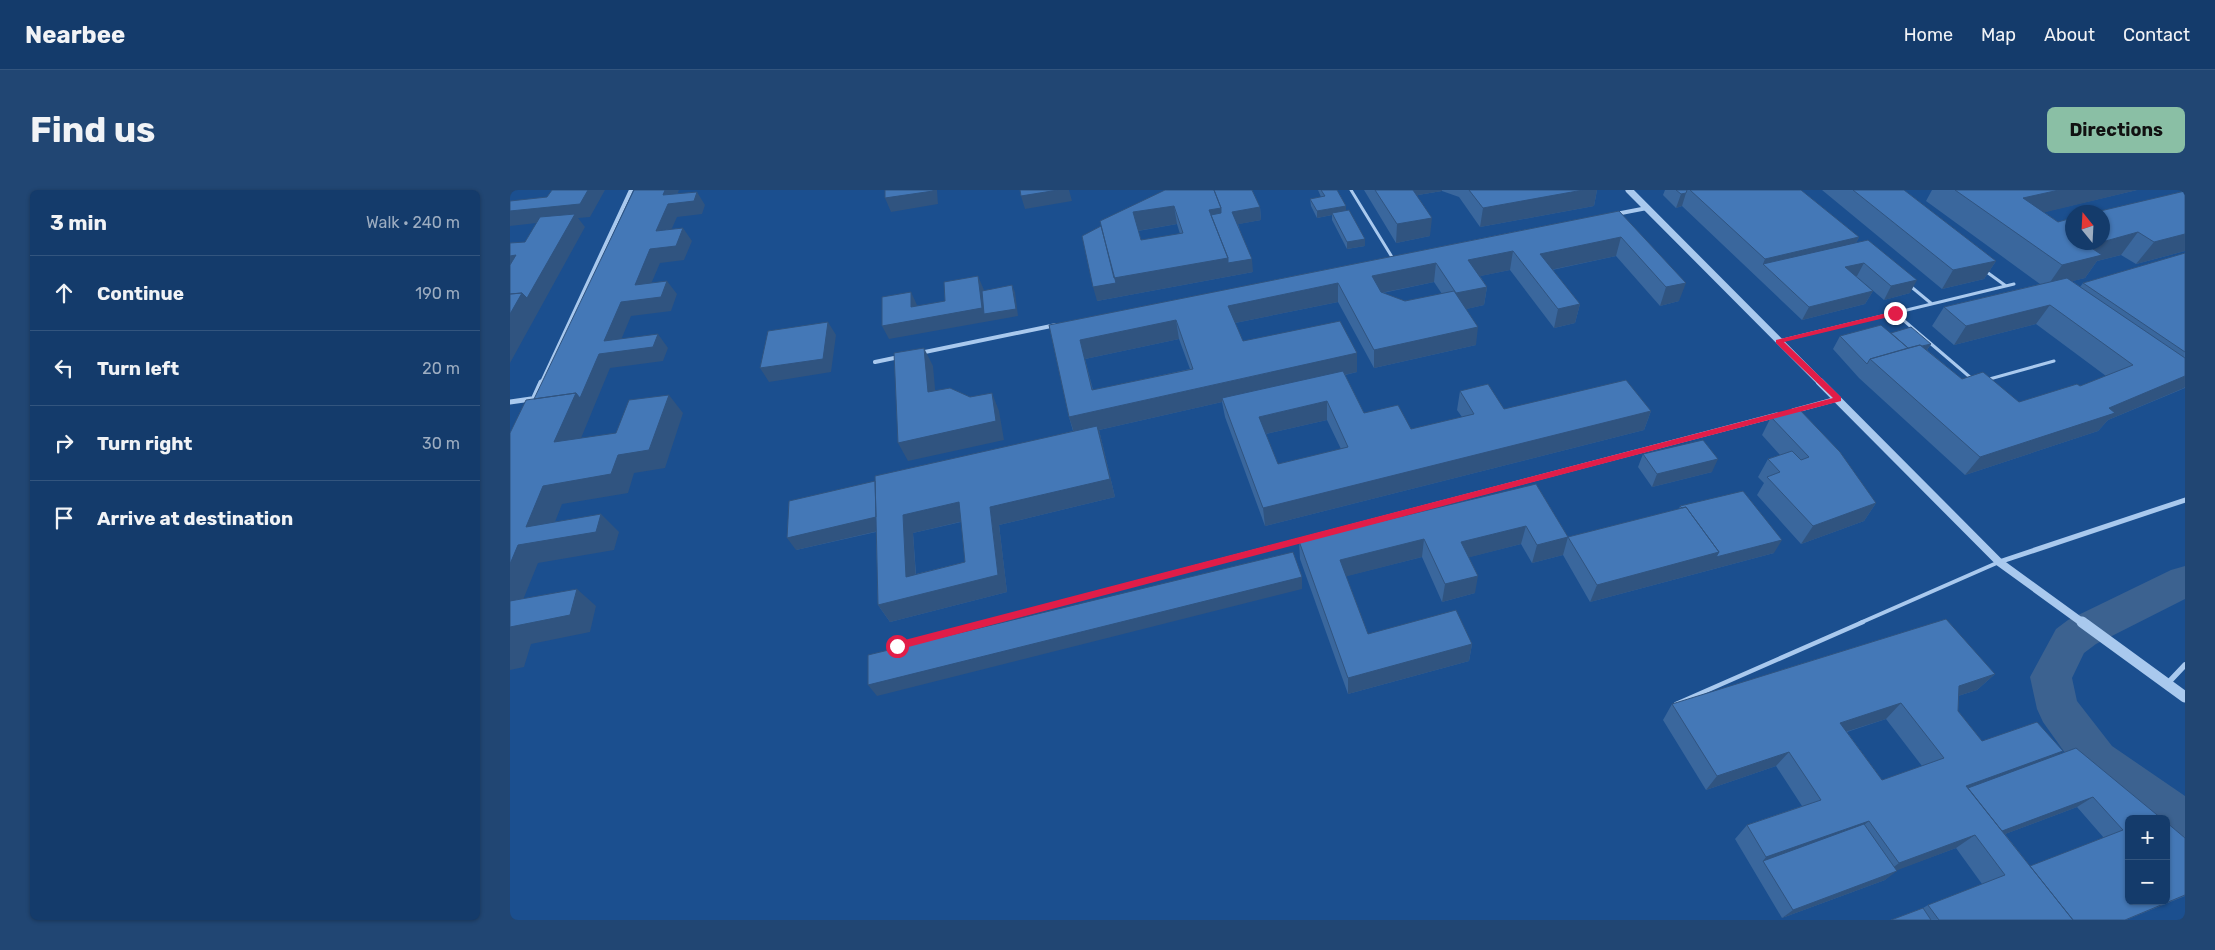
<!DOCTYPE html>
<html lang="en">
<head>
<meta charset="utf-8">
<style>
  body { margin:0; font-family:Rubik,sans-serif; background:#214673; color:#f1f3f6 }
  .controls { position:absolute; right:15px; bottom:15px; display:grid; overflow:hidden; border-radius:8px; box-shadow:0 1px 4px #0004 }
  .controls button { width:45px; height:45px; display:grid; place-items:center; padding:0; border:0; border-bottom:1px solid #33557e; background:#143b6b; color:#f1f3f6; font:25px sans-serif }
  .compass { position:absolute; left:1555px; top:15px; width:45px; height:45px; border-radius:50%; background:#143b6b; box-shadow:0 1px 4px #0004; rotate:342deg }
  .stop { position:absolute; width:15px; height:15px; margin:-11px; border:4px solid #e11d48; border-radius:50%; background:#fff }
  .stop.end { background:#e11d48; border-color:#fff; box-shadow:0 1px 5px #0008 }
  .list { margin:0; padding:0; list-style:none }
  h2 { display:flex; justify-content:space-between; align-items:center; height:65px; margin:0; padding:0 20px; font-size:21px }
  h2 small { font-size:16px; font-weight:400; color:#9dadc1 }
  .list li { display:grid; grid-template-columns:32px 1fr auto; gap:15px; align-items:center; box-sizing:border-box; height:75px; padding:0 20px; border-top:1px solid #33557e }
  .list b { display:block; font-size:19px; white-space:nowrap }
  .list em { font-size:16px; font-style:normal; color:#9dadc1 }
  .icon { flex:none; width:28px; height:28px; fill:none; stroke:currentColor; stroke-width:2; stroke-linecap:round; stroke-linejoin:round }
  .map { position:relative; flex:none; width:1675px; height:730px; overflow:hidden; border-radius:8px }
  header { display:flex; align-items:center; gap:30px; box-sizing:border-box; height:70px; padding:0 25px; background:#143b6b; border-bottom:1px solid #33557e }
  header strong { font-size:24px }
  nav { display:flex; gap:28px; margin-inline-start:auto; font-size:18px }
  .intro { display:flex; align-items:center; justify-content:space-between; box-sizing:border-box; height:120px; padding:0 30px }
  h1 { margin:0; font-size:35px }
  .button { padding:12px 22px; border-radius:8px; background:#8abfa5; color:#111; font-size:18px; font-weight:700 }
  main { display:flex; gap:30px; padding:0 30px }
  aside { flex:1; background:#143b6b; border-radius:8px; box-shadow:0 1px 4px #0004 }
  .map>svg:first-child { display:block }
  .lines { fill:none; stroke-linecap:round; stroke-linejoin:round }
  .canal { fill:#3c6290; fill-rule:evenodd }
  .service-far2 { stroke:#a9c9ee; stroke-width:3 }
  .service-far1 { stroke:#a9c9ee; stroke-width:4 }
  .service { stroke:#a9c9ee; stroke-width:4.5 }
  .minor-far2 { stroke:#a9c9ee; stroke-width:4 }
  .minor-far1 { stroke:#a9c9ee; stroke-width:5 }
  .minor { stroke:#a9c9ee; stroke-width:5.5 }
  .tertiary-far2 { stroke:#a9c9ee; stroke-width:7 }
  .tertiary-far1 { stroke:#a9c9ee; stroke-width:8 }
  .tertiary { stroke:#a9c9ee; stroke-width:11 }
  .wall { fill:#3a679d; fill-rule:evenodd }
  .shaded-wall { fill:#305480 }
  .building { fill:#4478b7; stroke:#305480; fill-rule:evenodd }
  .route { fill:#e11d48 }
</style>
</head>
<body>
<header>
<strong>Nearbee</strong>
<nav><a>Home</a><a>Map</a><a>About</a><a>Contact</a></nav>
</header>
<div class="intro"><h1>Find us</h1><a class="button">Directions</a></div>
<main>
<aside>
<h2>3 min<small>Walk · 240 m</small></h2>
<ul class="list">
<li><svg class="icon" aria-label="ahead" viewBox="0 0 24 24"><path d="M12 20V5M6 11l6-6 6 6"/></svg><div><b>Continue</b></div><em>190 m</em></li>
<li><svg class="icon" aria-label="left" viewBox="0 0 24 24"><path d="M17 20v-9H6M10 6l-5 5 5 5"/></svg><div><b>Turn left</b></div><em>20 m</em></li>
<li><svg class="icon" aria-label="right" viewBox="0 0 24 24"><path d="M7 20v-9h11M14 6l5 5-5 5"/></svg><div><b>Turn right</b></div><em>30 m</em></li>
<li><svg class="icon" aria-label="arrive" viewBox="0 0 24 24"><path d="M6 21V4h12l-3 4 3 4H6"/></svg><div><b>Arrive at destination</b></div></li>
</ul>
</aside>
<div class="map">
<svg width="1675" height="730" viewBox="0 0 1675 730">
  <rect width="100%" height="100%" fill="#1b4f8f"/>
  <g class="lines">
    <path class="canal" d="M1675,376V409L1586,454L1574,463L1562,488L1567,511L1602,556L1675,606V655L1656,647V629H1631L1570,584L1533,532L1527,519L1520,487L1546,439L1558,430L1661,380Z"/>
    <path class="service-far2" d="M841,0L882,67
      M1474,80L1496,96
      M1399,95L1422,114
      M1385,123L1461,188
      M1269,151L1504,94
      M1476,190L1544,171"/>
    <path class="service-far1" d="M1350,433L1489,372"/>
    <path class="service" d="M1166,514L1353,432"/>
    <path class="minor-far2" d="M1106,24L1137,18
      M410,163L546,135
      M365,172L389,167
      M31,194L121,0"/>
    <path class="minor-far1" d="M0,212L21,209
      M21,214L31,192
      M1283,221L1327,209
      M1489,372L1675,310
      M474,433L1267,225"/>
    <path class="minor" d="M387,456L479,432
      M1658,493L1675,475"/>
    <path class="tertiary-far2" d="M1119,0L1312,194"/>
    <path class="tertiary-far1" d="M1310,192L1489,372L1573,433"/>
    <path class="tertiary" d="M1572,432L1675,507"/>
  </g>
  <path class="wall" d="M655,0L750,17L751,30L728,34L743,82L587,111L591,36ZM667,34L670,44L631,50L628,41Z
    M808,0H827L836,16V20L855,56L837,59L822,30V25L807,28L801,16L800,9L811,7Z
    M854,0H1087L1084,16L970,37L949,7L932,1L908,5L907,6L920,46L886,53Z
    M1155,0H1291L1349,47L1346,53L1400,103L1374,110L1346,86L1363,101L1355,114L1292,130L1172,16L1166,18L1153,5Z
    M1312,0H1394L1486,71L1474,89L1432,99Z
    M1422,0H1627L1534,22L1548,32L1675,1V61L1626,74L1611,65L1587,71L1575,88L1562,91L1570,97L1573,93L1675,63V198L1598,230L1588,241L1455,285L1349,188L1323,159L1330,146L1381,143L1421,154L1417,160L1452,189L1509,212L1570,196L1596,186L1526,134L1444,155L1422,136L1434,117L1530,94L1416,11Z
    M1109,21L1169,111L1150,116L1106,66L1042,80L1070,114L1065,133L1044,138L1000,80L970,86L977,97L974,115L956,119L966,155L864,178L828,112L725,133L733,151L847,163V182L835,185L854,223L901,239L952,227L947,220L950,201L994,219L1141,221L1134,240L755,336L715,227L712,212L589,240L605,307L489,335L497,402L380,432L368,415L366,342L286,360L365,291L563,241L559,227L539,135ZM924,92L932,104L895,111L873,103ZM669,149L680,179L583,200L575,169ZM817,230L831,259L768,274L756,244ZM451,332L455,372L406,384L403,343Z
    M1261,227L1366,313L1354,331L1291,354L1247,305L1254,293L1248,287L1258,269L1270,265L1252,245Z
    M1133,264L1202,282L1142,297L1128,277Z
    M1026,294L1058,347L1169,319L1170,316L1264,363L1080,412L1053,365L1022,373L1011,354L959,367L965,403L932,412L912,367L836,386L858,444L962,454L959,471L838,504L790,369L789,351Z
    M1485,484L1467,500L1448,506V521L1472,551L1547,565L1675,706L1616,730H1381L1413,718L1418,715L1472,694L1446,658L1386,680L1375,690L1272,728L1225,649L1237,635L1292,616L1266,576L1196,600L1153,530L1162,514ZM1376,529L1412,576L1372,590L1337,542ZM1567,617L1594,648L1520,676L1495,644Z"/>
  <path class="shaded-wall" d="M78,0H95L80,27L68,28L75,37L0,173V124L12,103L62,29L0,36V21Z
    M155,0H169L164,13L187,2L195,15L192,24L167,27L155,54L146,41L153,5Z
    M423,0H427L428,14L381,22L375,8Z
    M548,0H559L562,11L515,19L511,6Z
    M902,0H932V1L908,5L901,17Z
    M1073,0H1087L1084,16L970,37L973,18Z
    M1549,0H1627L1499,31L1513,8Z
    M1176,3L1172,16L1166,18L1171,4Z
    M664,16L667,34L627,41L623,22Z
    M836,16V23H822V25L807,28V21Z
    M750,17L751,30L724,35L722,22Z
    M711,18L713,36L705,38L699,20Z
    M922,28L920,46L886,53L887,34Z
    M173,38L182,51L174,70L150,73L135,108L125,95L140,59Z
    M1628,42L1611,65L1587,71L1575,88L1536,98L1552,75L1577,55L1589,52H1592Z
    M1675,44V61L1626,74L1644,52Z
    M1111,47L1106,66L1026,83L1030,64Z
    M1349,47L1340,66L1253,74L1255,69Z
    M855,49V56L837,59V52Z
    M1003,61L1000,80L956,89L958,70Z
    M6,65L0,80V66Z
    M718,68L742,69L743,82L587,111L583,97L604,88Z
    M1486,71L1474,89L1432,99L1443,80Z
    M926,73L924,92L861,105L862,86Z
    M1354,73L1347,86L1328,90L1335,77Z
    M468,86L474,100L476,124L502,95L505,102L508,126L379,149L372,136L401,117V102L407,115V129L472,118Z
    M1407,90L1400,103L1374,110L1381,96Z
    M157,91L167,104L161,121L121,126L106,162L148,144L158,158L153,171L100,178L62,270L44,252L66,203L111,112Z
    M828,93V112L720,134L718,116Z
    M1176,93L1169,111L1150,116L1156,97Z
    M977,97L974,115L944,122L946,103Z
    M1363,101L1355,114L1292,130L1299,117Z
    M1070,114L1065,133L1044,138L1048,119Z
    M1540,115L1526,134L1444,155L1456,136Z
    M666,130L669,149L575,169L587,219L582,200L570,150Z
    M318,132L326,145L321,182L259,192L250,178Z
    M968,137L966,155L864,178V160Z
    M1421,154L1416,161L1392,162Z
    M414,158L423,176L427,221L418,202Z
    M847,163V182L713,212L712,208V212L589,240L605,307L489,335L497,402L380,432L368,415L488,385L480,317L565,246L559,227Z
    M1675,186V197L1674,198L1598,230L1588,241L1455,285L1470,267L1599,218Z
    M482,203L489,221L494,250L398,271L388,253Z
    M159,205L173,223L155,278L124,283L118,303L52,314L38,350L91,324L109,342L104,360L28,373L4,432L0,429V374L33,296L108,265Z
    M817,211V230L751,245L749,227Z
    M1141,221L1134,240L755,336L753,318Z
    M1208,269L1202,282L1142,297L1147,284Z
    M449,312L458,330L403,343L407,404L396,387L393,325Z
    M1366,313L1354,331L1291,354L1303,336Z
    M369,326L377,339L286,360L277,348Z
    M1016,336L1011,354L949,370L951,352Z
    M1058,347L1053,365L1022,373L1027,355Z
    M914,349L912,367L830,388V370Z
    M1272,350L1264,363L1200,380L1206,367Z
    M1209,362L1200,380L1080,412L1087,395Z
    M968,386L965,403L932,412L935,394Z
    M792,387V399L367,506L358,495Z
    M67,399L86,416L80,442L21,454L14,477L0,480V437Z
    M962,454L959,471L838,504V488Z
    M1485,484L1467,500L1432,511L1449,496Z
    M1391,513L1376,529L1316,548L1330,533Z
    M1553,561L1532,576L1454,604L1456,596Z
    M1279,562L1266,576L1196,600L1207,586Z
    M1583,607L1567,617L1471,653L1485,643Z
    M1359,631L1343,644L1253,671L1256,667Z
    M1465,645L1446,658L1372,686L1389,673Z
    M1387,681L1375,690L1272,728L1283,720Z"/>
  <path class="building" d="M42,0H78L70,14L0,21V11L37,7Z
    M124,0H155L153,5L187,2L184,11L158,14L146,41L173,38L166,56L140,59L125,95L157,91L151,107L111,112L94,151L148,144L143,157L89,164L70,208L66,203L24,209Z
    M375,0H423V1L375,8Z
    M510,0H548L511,6Z
    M655,0H704L711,18L699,20L718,68L604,88L590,31ZM664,16L673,43L631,50L623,22Z
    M704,0H742L750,17L722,22L742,69L718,73V68L701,25L711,23V18Z
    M811,0H827L836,16L807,21L800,9L815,6Z
    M865,0H903L922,28L887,34Z
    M959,0H1073L973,18Z
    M1166,0H1177L1176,3L1171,4Z
    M1180,0H1291L1349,47L1255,69Z
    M1343,0H1394L1486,71L1443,80Z
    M1445,0H1549L1513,8L1548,32L1562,28V52H1589L1577,55L1592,65L1552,75Z
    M1675,1V44L1644,52L1628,42L1592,52V22H1586Z
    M839,20L855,49L837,52L822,23Z
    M1109,21L1176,93L1156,97L1111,47L1030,64L1070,114L1048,119L1003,61L958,70L977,97L946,103L926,73L862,86L871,102L895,111L944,101L968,137L864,160L828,93L718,116L733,151L830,131L847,163L559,227L539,135ZM666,130L683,179L582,200L570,150Z
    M65,24L17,108L12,103L0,104V75L6,65L0,66V53L15,52L30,27Z
    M591,36L606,93L583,97L572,46Z
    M1358,50L1407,90L1381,96L1354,73L1335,77L1363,101L1299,117L1253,74Z
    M1675,63V162L1573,93Z
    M468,86L472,118L372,136V107L401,102V117L435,111L434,92Z
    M1557,88L1675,168V186L1599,218L1605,223L1470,267L1360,169L1410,155L1452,189L1473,182L1509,212L1567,194L1570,196L1623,175L1540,115L1456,136L1434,117Z
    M502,95L506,119L474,124L472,101Z
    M12,103L0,124V104Z
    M318,132L313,169L250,178L258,141Z
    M1371,135L1398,158L1360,169L1357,174L1330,146Z
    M1401,137L1421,154L1412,156L1410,155L1398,158L1381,143Z
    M414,158L418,202L440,198L460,207L482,203L486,231L388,253L384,163Z
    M833,181L854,223L888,215L901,239L964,224L950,201L978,194L994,219L1116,190L1141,221L753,318L712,208ZM817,211L838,257L768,274L749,227Z
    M66,203L44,252L106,243L119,210L159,205L139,260L108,265L101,284L33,296L16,337L91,324L86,342L8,355L0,374V243L16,210Z
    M1289,219L1330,262L1366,313L1303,336L1257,287L1270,282L1258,269L1282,261L1291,270L1299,267L1261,227Z
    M587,236L600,289L480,317L488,385L368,415L365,286ZM449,312L455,372L396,387L393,325Z
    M1193,250L1208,269L1147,284L1133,264Z
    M365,291L366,327L277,348L279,311Z
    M1026,294L1058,347L1027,355L1016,336L951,352L968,386L935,394L914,349L830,370L858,444L946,420L962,454L838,488L789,351Z
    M1233,301L1272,350L1206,367L1209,362L1176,317L1172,318L1170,316Z
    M1176,317L1209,362L1087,395L1058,347Z
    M783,362L792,387L358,495V465Z
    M67,399L60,425L0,437V411Z
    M1436,429L1485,484L1449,496L1448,521L1472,551L1527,532L1553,561L1456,596L1563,730H1429L1418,715L1495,685L1465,645L1389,673L1359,631L1256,667L1237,635L1311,610L1279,562L1207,586L1162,514ZM1391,513L1434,568L1372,590L1330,533Z
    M1566,558L1652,629H1619V711H1656V632L1675,648V705L1615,730H1563L1520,676L1613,640L1583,607L1492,641L1458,598Z
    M1354,634L1387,681L1283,720L1253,671Z
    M1413,718L1421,730H1381Z"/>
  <path class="route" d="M1385,121L1388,123L1387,125L1274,152L1331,207V211L387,460L383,456L387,452L1323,208L1266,153V150Z"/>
</svg>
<div class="controls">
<button>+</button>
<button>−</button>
</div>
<svg class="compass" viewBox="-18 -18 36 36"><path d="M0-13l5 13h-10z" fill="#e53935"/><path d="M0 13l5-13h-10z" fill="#9dadc1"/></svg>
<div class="stop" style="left:387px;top:456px"></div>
<div class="stop end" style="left:1385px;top:123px"></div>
</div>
</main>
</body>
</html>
